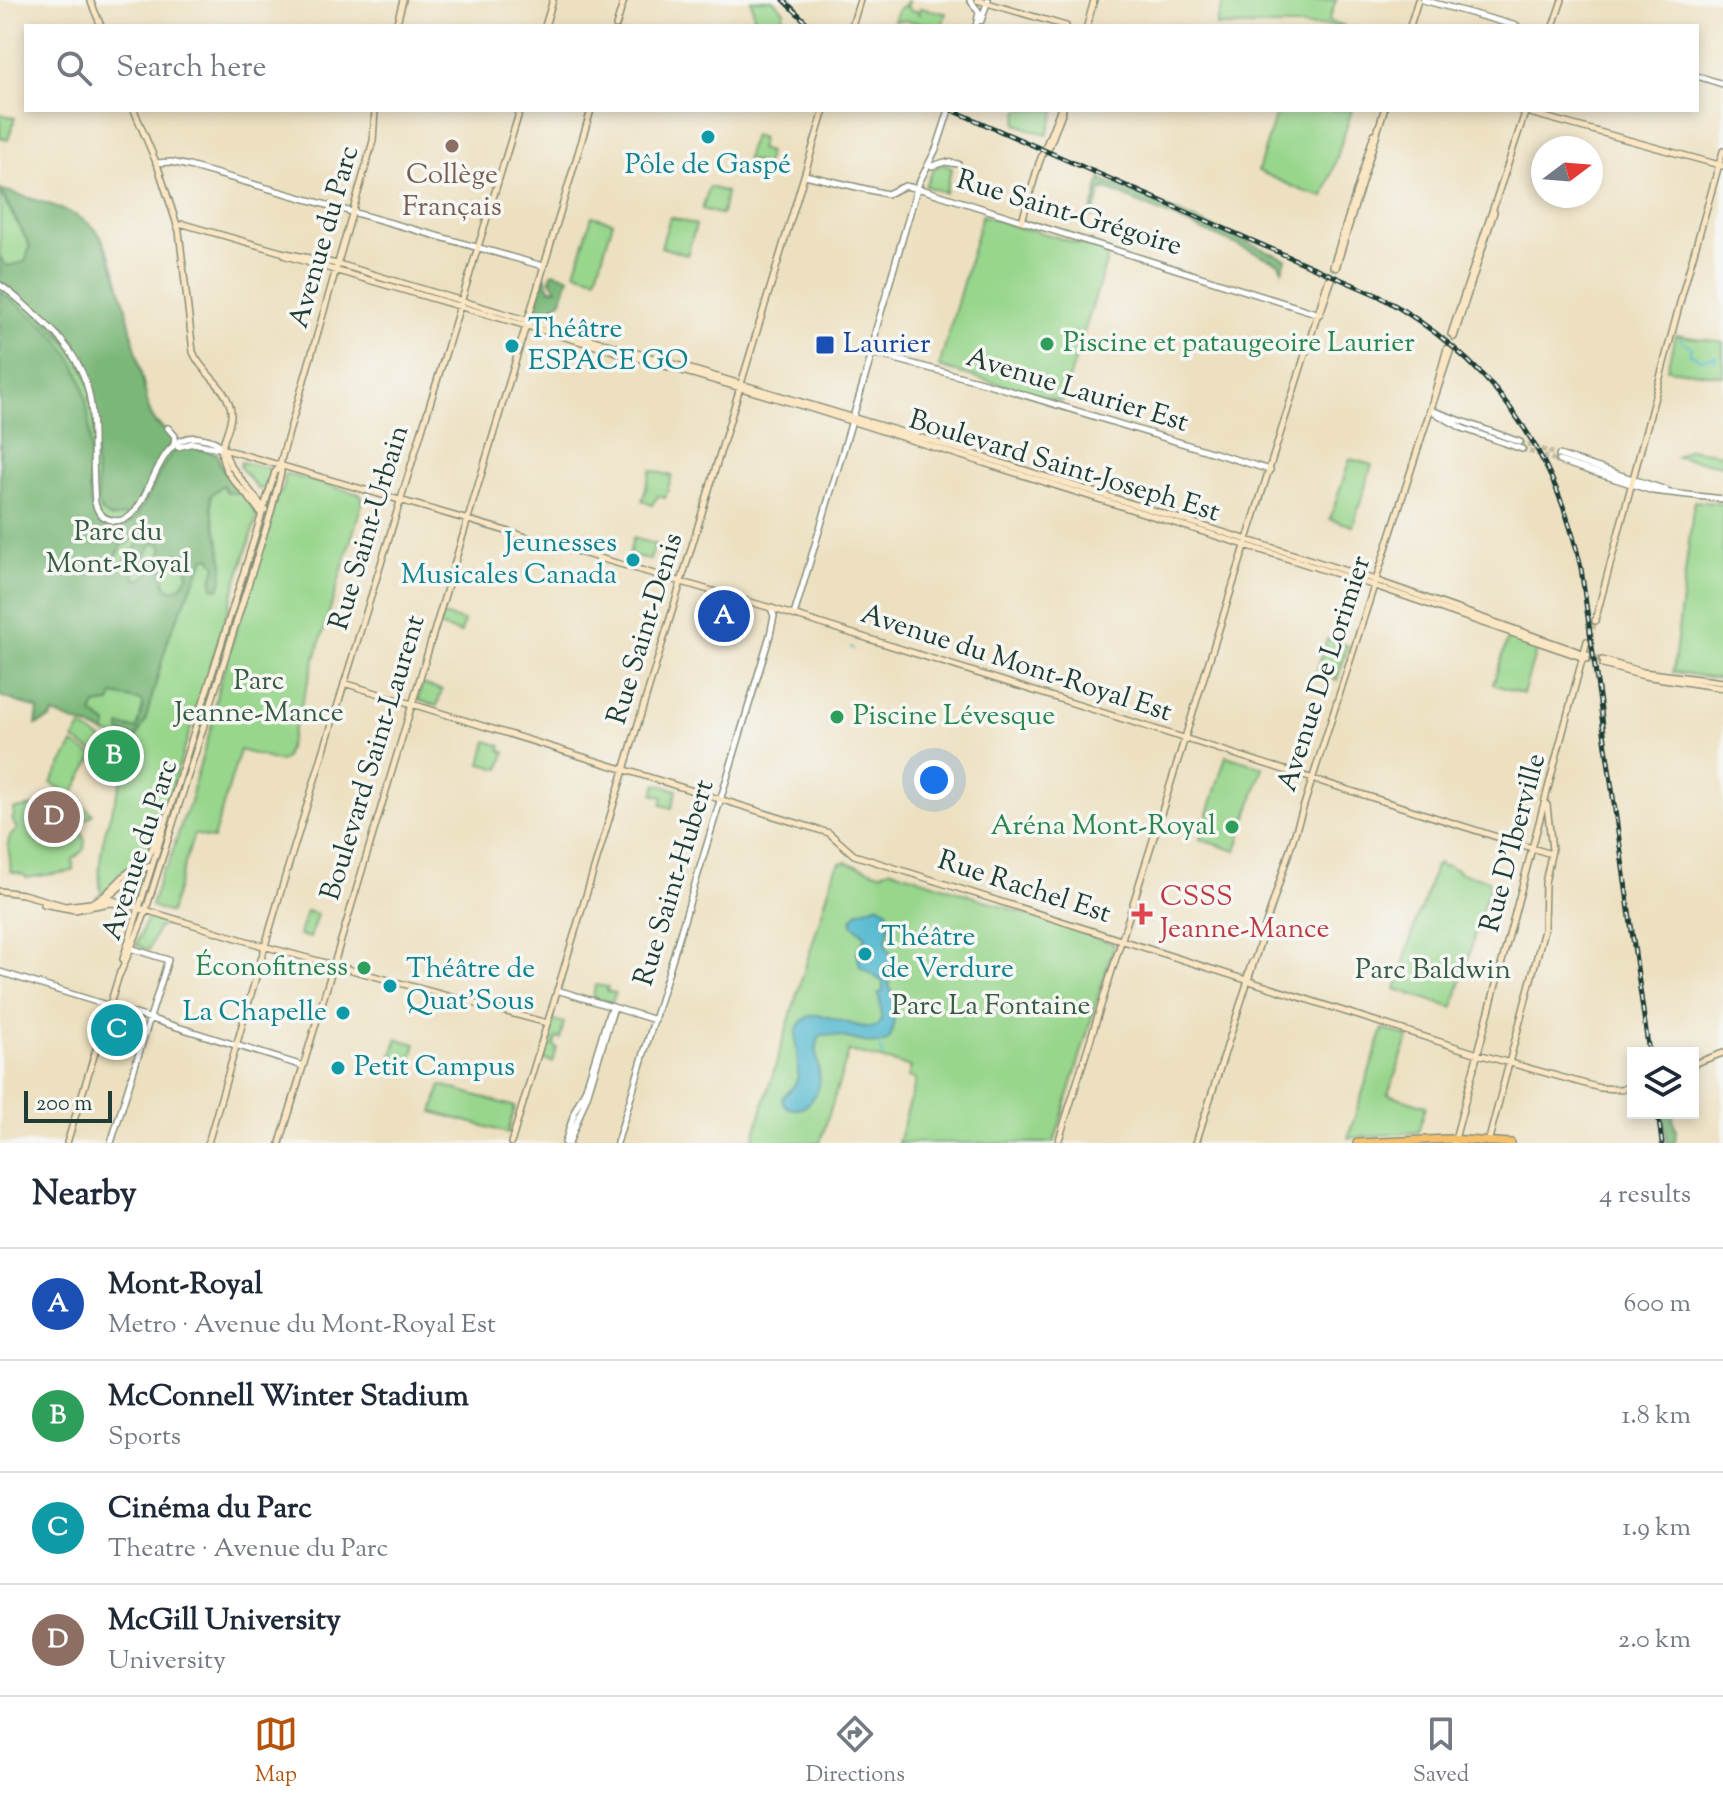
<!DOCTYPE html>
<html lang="en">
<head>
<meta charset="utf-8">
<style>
  body { margin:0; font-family:"Sorts Mill Goudy",serif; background:#f6f6f7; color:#1f2937 }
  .controls { position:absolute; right:24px; bottom:24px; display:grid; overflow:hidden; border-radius:0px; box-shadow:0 4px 12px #0003 }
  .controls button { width:72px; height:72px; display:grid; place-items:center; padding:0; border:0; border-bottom:2px solid #e0e1e3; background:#fff; color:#1f2937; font:40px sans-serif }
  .compass { position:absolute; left:1531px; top:136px; width:72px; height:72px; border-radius:50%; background:#fff; box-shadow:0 4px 12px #0003; rotate:74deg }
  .scale { position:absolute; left:24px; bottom:20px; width:88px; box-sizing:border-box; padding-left:8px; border:4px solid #1f3d34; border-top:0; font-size:22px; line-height:28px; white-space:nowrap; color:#1f3d34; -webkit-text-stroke:6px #f6f6f2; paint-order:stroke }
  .you { position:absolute; left:934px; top:780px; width:28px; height:28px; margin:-20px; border:6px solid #fff; border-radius:50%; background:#1a73e8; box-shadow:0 0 0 12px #1a73e833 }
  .badge { display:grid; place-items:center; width:52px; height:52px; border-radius:50%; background:#b45309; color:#fff; font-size:26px; font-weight:700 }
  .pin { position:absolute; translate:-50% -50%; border:4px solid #fff; box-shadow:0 2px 8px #0006 }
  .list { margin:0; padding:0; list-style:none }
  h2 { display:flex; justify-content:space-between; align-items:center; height:104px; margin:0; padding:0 32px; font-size:34px }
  h2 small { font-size:26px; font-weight:400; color:#747a83 }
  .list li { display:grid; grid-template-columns:52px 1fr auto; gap:24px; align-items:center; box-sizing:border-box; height:112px; padding:0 32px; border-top:2px solid #e0e1e3 }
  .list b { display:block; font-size:30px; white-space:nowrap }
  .list p { margin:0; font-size:26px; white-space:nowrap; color:#747a83 }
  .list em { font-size:26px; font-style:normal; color:#747a83 }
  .icon { flex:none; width:44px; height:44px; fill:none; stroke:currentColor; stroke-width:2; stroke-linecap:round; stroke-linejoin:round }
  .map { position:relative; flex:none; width:1723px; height:1143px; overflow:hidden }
  .search { position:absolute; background:#fff; box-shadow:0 4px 12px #0003; left:24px; right:24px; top:24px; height:88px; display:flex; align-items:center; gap:20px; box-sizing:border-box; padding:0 28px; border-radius:0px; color:#747a83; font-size:30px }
  .sheet { height:552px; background:#fff }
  nav { display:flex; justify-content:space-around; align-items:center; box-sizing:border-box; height:112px; border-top:2px solid #e0e1e3; background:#fff; font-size:22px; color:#747a83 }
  nav a { display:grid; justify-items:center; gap:4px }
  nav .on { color:#b45309 }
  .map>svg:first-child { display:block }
  .green { fill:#98d68c; stroke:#5c8a60; stroke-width:2 }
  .forest { fill:#7ab778; stroke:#4c7a56; stroke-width:2; fill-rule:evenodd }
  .water { fill:#50b7cf; stroke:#387a82; stroke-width:2 }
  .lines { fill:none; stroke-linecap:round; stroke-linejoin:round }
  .stream { stroke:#50b7cf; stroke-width:2 }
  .tertiary-tunnel { stroke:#c4bfa4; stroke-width:5; stroke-dasharray:5 2.5; stroke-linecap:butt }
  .secondary-tunnel { stroke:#c4bfa4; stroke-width:5; stroke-dasharray:5 2.5; stroke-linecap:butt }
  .tertiary-casing { stroke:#868e7a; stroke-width:8 }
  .secondary-casing { stroke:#868e7a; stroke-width:8 }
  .primary-casing { stroke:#868e7a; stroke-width:10 }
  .tertiary { stroke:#fff; stroke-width:5 }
  .secondary { stroke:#fbe6c4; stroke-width:5 }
  .primary { stroke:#f6c06b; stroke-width:7 }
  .rail-casing { stroke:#1f3d34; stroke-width:5 }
  .rail { stroke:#f6f6f2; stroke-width:2; stroke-dasharray:6; stroke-linecap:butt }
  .culture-dot { fill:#0f9aa8; stroke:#f6f6f2; stroke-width:3 }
  .education-dot { fill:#8d6e63; stroke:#f6f6f2; stroke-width:3 }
  .leisure-dot { fill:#2e9e5b; stroke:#f6f6f2; stroke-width:3 }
  .transit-dot { fill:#1a4fb4; stroke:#f6f6f2; stroke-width:3 }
  .health-dot { fill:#e0444e; stroke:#f6f6f2; stroke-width:3 }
  .labels { text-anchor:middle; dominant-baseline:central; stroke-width:7; stroke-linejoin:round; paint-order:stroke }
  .culture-label { font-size:28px; fill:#0d838f; stroke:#f6f6f2; text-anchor:start }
  .education-label { font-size:28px; fill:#785e54; stroke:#f6f6f2 }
  .street-label { font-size:28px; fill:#1f3d34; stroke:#f6f6f2 }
  .leisure-label { font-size:28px; fill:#27864d; stroke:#f6f6f2; text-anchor:start }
  .transit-label { font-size:28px; fill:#164399; stroke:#f6f6f2; text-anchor:start }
  .park-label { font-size:28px; fill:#375c46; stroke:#f6f6f2 }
  .health-label { font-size:28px; fill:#be3a42; stroke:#f6f6f2; text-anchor:start }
</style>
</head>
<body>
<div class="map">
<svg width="1723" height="1143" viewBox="0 0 1723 1143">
  <rect width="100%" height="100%" fill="#f6f6f2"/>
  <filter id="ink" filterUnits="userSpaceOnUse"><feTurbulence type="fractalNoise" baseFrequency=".0125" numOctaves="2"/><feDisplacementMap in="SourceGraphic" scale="16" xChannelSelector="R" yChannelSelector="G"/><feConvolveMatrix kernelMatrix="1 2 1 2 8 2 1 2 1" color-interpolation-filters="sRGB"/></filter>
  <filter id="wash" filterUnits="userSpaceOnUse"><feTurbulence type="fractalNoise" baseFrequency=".006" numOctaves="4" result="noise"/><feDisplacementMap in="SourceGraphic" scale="32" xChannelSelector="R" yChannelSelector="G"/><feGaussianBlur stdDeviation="1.8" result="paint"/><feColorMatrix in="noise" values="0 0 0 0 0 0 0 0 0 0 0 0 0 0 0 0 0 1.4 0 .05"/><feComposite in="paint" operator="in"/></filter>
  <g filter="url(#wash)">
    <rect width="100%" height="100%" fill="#ede0c0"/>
    <path class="green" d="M751,0H773L784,11L780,26H751L754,14Z
      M1224,0H1336L1329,21L1345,26H1216Z
      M907,1L909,2L907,7L912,12L915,10L919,14L920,8L946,13L942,26C926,26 909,18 894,21L898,9L904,7Z
      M1019,110H1056L1047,135L1016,124Z
      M1277,110H1352L1324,197L1303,191L1258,171Z
      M0,114L15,118L8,140L0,137Z
      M753,135L762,138L759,149L769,152L765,165L746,159Z
      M943,164L952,168L945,193L925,186L933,170Z
      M709,187L726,192L722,215L702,209Z
      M0,193L30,246L26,262L0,268Z
      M18,195C42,204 71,210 92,226C121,250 137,370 149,409C153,425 168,428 174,443L217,453C224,478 248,493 257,517L167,804L148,853L144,858L121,873L102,895L97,897H95L101,894C93,840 120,794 134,744L75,722L76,720L0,695V274L17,273L33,254Z
      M982,215L1022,229L1033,230L1109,253L1062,402L939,367Z
      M592,216L613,222L596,278L575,272Z
      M670,217L696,225L687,255L661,247Z
      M1675,335L1723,342V376L1667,369Z
      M1688,449L1723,454V465L1676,457Z
      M1350,459L1372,465L1353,526L1330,519Z
      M241,462L268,468L271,473L267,488L258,489L240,467Z
      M651,470L672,476L665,498L658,496L652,505L642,501Z
      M286,474L360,494L363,500L285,758L280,762L240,750L213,839L194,834L170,913L151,906L162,871L168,866L184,816L191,802L194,784L211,728L217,693L278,493H281L285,483L283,478Z
      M1694,501L1723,504V679L1673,672Z
      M633,538L655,544L650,560L629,554Z
      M442,615L464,621L461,633L438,626Z
      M1509,635L1538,645L1523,694L1493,684Z
      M1327,639L1348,646L1337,680L1316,673Z
      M422,684L442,690L437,706L418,700Z
      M81,727L103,740L96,753L74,740Z
      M487,741L502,746L500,750L505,752L500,769L481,764Z
      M73,744L94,756L72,795L51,783Z
      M1226,756L1263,767L1236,851L1200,839Z
      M657,784L677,790L672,808L661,805L663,797L653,794Z
      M69,802L83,806L93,814L79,826L85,840L84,850L73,859L74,871L26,878L25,875L10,871C13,855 0,841 17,830L12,819L14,817L13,809Z
      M845,862L880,873L892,869L1114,944L1054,1143H898L916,1080L908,1077L911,1067L849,1051L820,1143H752L835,869L840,863Z
      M1439,863L1443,867L1445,865L1458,870V872L1489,880L1490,883L1453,1008L1396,989L1419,911H1421L1435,866Z
      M145,874L136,902L121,898L129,885Z
      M306,911L317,914L310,938L299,935Z
      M148,917L174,924V926L165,925L158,928L149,950L136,945Z
      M596,985L608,987L607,991L615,993L612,1003L592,997Z
      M554,1020L564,1023L560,1039L556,1038L554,1046L557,1048L553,1062L542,1059Z
      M1383,1029L1409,1037L1388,1094L1426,1106L1418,1132L1348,1138Z
      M397,1039L416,1044L408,1070L389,1065Z
      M441,1085L515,1107L508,1133L433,1112Z"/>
    <path class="forest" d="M1101,179L1286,259L1282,270L1279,263L1107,189L1101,191L1093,217L1090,216Z
      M0,189C30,199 67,206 92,226C118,248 141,376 150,414L155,423L173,436V443C150,461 149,496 128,515L112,518L102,512L98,505L93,400C87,360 63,337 35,311C24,301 13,289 0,282V257L7,266L25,262L30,246Z
      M553,272L569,277L562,300L553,307L559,310L555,323L537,320L533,316L545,276L550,289H557L550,279Z
      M0,291C24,309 53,329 69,354C95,393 90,457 90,502C92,512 97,521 108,525C144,539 153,468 174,452C186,442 202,451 216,453L223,471L241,493H227L223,485L211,495C209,525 232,559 219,589L213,588L212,580L216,566L210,557L205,558L169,636L145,722L136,738L120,732V726L137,729L143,706L142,701L113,695L110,703L96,705L92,714L107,724L106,733L53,714L51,718L36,725L38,709L0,696ZM132,538H143L122,565H117V556L122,544H127ZM161,543C166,558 152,568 143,579H136L134,574L152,544ZM177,553L184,556L188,575L181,587L172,591L165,585L163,573L167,558Z
      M1663,1113H1672L1676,1132L1675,1143H1667Z"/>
    <path class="water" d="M878,904L886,909C894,922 887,928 886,941C886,948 892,953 893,960C895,978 881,978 895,996C894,1008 895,1024 891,1035C884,1057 839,1029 820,1036C807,1064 836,1081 804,1107C794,1111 784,1109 782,1098C788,1091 795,1088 797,1079C803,1059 784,1027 810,1016C829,1008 886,1050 881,1010C880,1006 881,1000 878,994L883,991V982L860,967L857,952L866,936L852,924L851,920L858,912Z"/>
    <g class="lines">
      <path class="stream" d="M1680,339L1691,347L1690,354L1701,359L1716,356L1715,361
        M851,647L853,649
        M880,1048L883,1057"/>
    </g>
  </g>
  <g filter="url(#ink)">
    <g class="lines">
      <path class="tertiary-tunnel" d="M1520,442L1559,455
        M1522,449L1559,461"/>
      <path class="secondary-tunnel" d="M1589,644L1595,621
        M1588,655L1602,660
        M1587,659L1603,665"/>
      <g class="tertiary-casing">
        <path id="tertiary" d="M970,0L979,12L976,26
          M1423,0L1517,26
          M981,21L988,0
          M1697,76L1723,84
          M156,163L171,162L189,166L543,266
          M932,166L945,162L958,164
          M805,175L887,194L905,186L924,190L1319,314
          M0,285C14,294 26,306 38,317C109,378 88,420 95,503C97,511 102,518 111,520C153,531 149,428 201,438C209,439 218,442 223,448
          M875,333L918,185L937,147L949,110
          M872,353L985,383L1270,470
          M1430,410L1462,428L1522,449
          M1431,410L1520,442
          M168,428L175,436L174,444
          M178,447L193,443L223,449
          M1559,455L1666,490
          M1559,461L1653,491L1723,499
          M794,615L871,357L876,331
          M0,972L303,1066
          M557,990L655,1020
          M111,1143L168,960L130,948
          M565,1143L575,1110L586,1088L609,1013L613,1009
          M569,1143L588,1093L613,1010
          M617,1143L770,635L774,616L771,608"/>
      </g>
      <g class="secondary-casing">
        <path id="secondary" d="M90,0L101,26
          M977,0L1066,26
          M396,26L403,0
          M545,26L553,0
          M616,26L624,0
          M852,26L860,0
          M1087,26L1094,0
          M1410,26L1418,0
          M1553,26L1562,0
          M134,110L158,167L179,231L193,352C201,372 222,383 229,403C237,422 219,440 222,457C225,479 251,495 261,514
          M1519,110L1723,166
          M1048,150L1063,110
          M1022,221L1039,163L1060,110
          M178,226L183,224L281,252L342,265L932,441L1372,579L1588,655
          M283,253L286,256L806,407L1375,586L1587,659
          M1333,266L1374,134
          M1336,268L1384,110
          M1320,314L1332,279
          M1451,334L1526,110
          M1454,337L1494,212
          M1431,409L1451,349
          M224,449L771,608L1551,854
          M224,450L230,465L265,510
          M1595,621L1685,284L1723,151
          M1602,660L1643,672L1723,682
          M1603,665L1644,676L1723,688
          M344,683L829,833L854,855L1478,1054L1600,1088L1620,1089L1633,1086
          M0,891L23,894L65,906L91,903L104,896L126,874L147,860L161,829
          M103,897L263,946L547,1023
          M43,904L75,910L109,903L120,904
          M95,905C117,894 129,874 152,865
          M123,959L275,472L280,467
          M120,974L143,919L271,512L281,473V460L373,141L375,110
          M1246,980L1252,962
          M1693,1064L1723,1053
          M67,1143L120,972
          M208,1143L285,877L520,110
          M280,1143L591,110
          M511,1143L824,110
          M1058,1143L1329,278
          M1196,1143L1428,417L1447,348
          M1454,1143L1587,641
          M1488,1143L1544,930L1545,883L1552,850L1547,805"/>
      </g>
      <g class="primary-casing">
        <path id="primary" d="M1357,1143L1449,1139L1511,1143"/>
      </g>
      <use href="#tertiary" class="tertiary"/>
      <use href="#secondary" class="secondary"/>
      <use href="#primary" class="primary"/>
      <g class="rail-casing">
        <path id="rail" d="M784,0L810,26
          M952,110L1379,296C1488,357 1554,445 1581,568L1649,1053
          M1658,1113L1662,1143"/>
      </g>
      <use href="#rail" class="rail"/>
    </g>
  </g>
  <g class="culture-dot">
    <circle cx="708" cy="137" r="8"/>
    <circle cx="512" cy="346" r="8"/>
    <circle cx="633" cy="560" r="8"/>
    <circle cx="865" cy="954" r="8"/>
    <circle cx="390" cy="986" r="8"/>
    <circle cx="343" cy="1013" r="8"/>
    <circle cx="338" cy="1068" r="8"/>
  </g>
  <circle class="education-dot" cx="452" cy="146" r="8"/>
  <g class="leisure-dot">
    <circle cx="1047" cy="344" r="8"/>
    <circle cx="837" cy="717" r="8"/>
    <circle cx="1232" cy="827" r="8"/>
    <circle cx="364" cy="968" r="8"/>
  </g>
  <rect class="transit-dot" x="815" y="335" width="20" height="20" rx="4"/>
  <path class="health-dot" d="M1138 902h8v8h8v8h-8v8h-8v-8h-8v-8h8z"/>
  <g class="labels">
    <g class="culture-label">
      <text x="708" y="166" text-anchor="middle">Pôle de Gaspé</text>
      <text x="528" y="330">Théâtre<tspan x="528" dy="32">ESPACE GO</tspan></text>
      <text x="617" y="544" text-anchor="end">Jeunesses<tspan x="617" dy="32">Musicales Canada</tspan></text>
      <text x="881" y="938">Théâtre<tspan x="881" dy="32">de Verdure</tspan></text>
      <text x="406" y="970">Théâtre de<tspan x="406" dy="32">Quat'Sous</tspan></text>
      <text x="327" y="1013" text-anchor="end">La Chapelle</text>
      <text x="354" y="1068">Petit Campus</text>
    </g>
    <g class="education-label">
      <text x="452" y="176">Collège<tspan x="452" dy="32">Français</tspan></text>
    </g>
    <g class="street-label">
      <text transform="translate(1069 214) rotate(17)">Rue Saint-Grégoire</text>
      <text transform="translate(325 237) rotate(-74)">Avenue du Parc</text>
      <text transform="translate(1077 391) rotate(17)">Avenue Laurier Est</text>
      <text transform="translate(1064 467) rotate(17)">Boulevard Saint-Joseph Est</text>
      <text transform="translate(370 528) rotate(-73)">Rue Saint-Urbain</text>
      <text transform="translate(646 629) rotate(-73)">Rue Saint-Denis</text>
      <text transform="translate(1016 664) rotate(18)">Avenue du Mont-Royal Est</text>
      <text transform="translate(1325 674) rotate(-72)">Avenue De Lorimier</text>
      <text transform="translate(374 758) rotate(-73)">Boulevard Saint-Laurent</text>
      <text transform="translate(1514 843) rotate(-75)">Rue D'Iberville</text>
      <text transform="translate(141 850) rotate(-72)">Avenue du Parc</text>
      <text transform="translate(675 883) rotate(-73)">Rue Saint-Hubert</text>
      <text transform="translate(1024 888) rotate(18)">Rue Rachel Est</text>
    </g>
    <g class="leisure-label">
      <text x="1063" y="344">Piscine et pataugeoire Laurier</text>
      <text x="853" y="717">Piscine Lévesque</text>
      <text x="1216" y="827" text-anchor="end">Aréna Mont-Royal</text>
      <text x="348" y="968" text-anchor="end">Éconofitness</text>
    </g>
    <g class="transit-label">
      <text x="843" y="345">Laurier</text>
    </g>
    <g class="park-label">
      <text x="118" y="533">Parc du<tspan x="118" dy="32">Mont-Royal</tspan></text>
      <text x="259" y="682">Parc<tspan x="259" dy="32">Jeanne-Mance</tspan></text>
      <text x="1433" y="971">Parc Baldwin</text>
      <text x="991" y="1007">Parc La Fontaine</text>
    </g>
    <g class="health-label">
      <text x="1160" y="898">CSSS<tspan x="1160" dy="32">Jeanne-Mance</tspan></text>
    </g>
  </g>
</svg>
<div class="controls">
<button><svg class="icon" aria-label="layers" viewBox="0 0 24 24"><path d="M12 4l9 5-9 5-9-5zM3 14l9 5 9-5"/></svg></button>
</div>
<svg class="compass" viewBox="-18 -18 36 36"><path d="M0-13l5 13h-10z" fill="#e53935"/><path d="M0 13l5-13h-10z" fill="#747a83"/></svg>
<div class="scale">200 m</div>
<div class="you"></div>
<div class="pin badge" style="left:724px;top:616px;background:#1a4fb4">A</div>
<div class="pin badge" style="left:114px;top:756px;background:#2e9e5b">B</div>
<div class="pin badge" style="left:117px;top:1030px;background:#0f9aa8">C</div>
<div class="pin badge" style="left:54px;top:817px;background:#8d6e63">D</div>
<div class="search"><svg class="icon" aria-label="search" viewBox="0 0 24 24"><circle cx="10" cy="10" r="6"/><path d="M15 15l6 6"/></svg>Search here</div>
</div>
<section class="sheet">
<h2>Nearby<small>4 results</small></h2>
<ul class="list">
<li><span class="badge" style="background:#1a4fb4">A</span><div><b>Mont-Royal</b><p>Metro · Avenue du Mont-Royal Est</p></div><em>600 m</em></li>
<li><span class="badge" style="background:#2e9e5b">B</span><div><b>McConnell Winter Stadium</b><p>Sports</p></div><em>1.8 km</em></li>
<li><span class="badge" style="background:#0f9aa8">C</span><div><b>Cinéma du Parc</b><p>Theatre · Avenue du Parc</p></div><em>1.9 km</em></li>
<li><span class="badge" style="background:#8d6e63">D</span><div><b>McGill University</b><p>University</p></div><em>2.0 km</em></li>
</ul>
</section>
<nav>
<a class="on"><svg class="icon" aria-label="map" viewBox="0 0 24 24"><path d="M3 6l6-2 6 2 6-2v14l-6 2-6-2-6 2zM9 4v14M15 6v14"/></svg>Map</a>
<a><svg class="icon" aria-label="directions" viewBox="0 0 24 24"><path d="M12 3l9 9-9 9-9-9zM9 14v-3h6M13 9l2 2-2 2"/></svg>Directions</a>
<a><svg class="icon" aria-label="saved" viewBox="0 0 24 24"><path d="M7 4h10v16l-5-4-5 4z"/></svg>Saved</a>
</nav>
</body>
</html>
